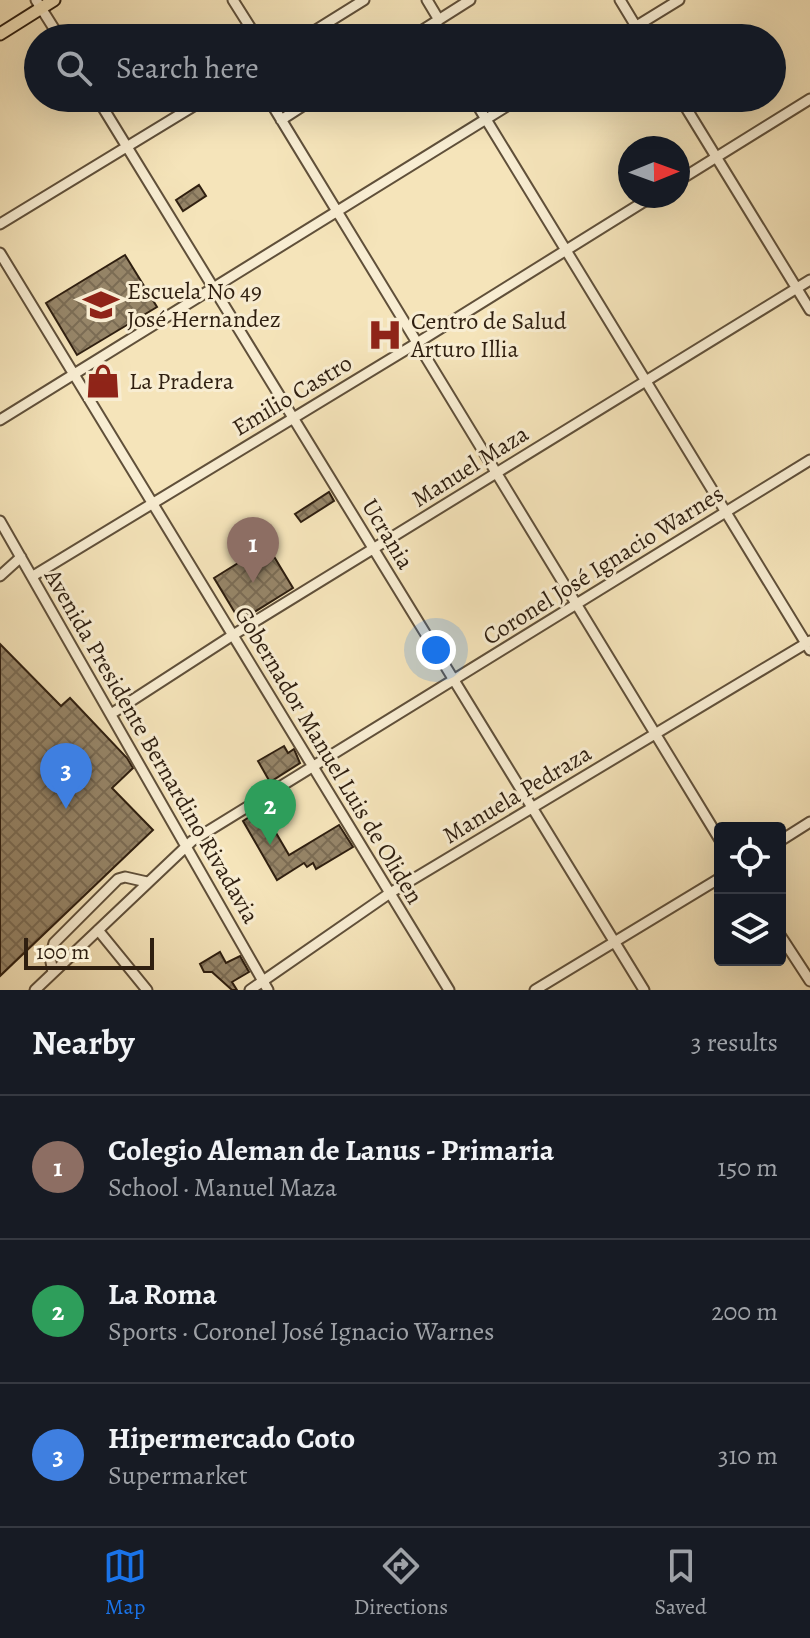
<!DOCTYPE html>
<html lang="en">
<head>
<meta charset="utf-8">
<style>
  body { margin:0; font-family:Alegreya,serif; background:#20242c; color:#f1f3f6 }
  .controls { position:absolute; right:24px; bottom:24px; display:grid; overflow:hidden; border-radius:8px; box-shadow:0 8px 32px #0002 }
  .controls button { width:72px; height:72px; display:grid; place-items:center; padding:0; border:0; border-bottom:2px solid #363941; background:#171b24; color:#f1f3f6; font:40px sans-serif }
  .compass { position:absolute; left:618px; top:136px; width:72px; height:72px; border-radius:50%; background:#171b24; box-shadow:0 8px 32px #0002; rotate:89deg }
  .scale { position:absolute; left:24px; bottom:20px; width:130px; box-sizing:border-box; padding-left:8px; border:4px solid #2f1f10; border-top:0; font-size:22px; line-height:28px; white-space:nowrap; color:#2f1f10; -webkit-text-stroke:6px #f8edd2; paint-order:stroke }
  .you { position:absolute; left:436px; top:650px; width:28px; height:28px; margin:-20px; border:6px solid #fff; border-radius:50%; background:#1a73e8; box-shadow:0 0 0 12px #1a73e833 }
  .badge { display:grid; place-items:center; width:52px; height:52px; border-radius:50%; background:#1a73e8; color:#fff; font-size:26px; font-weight:700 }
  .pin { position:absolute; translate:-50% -66px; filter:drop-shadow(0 2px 4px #0008) }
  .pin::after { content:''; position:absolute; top:42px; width:28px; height:24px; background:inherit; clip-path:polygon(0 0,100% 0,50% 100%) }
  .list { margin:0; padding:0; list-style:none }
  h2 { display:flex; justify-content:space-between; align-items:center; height:104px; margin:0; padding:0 32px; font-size:34px }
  h2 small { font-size:26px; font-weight:400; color:#9ea1a6 }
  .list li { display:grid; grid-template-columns:52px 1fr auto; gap:24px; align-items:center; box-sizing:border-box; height:144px; padding:0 32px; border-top:2px solid #363941 }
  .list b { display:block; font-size:30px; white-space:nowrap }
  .list p { margin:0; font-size:26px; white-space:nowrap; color:#9ea1a6 }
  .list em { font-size:26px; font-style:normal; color:#9ea1a6 }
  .icon { flex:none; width:44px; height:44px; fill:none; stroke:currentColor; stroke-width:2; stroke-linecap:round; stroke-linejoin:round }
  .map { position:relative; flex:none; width:810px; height:990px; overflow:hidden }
  .search { position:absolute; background:#171b24; box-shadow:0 8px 32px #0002; left:24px; right:24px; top:24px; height:88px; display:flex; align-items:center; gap:20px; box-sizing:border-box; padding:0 28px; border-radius:44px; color:#9ea1a6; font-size:30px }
  .sheet { height:536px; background:#171b24 }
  nav { display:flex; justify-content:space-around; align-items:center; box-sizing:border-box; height:112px; border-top:2px solid #363941; background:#171b24; font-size:22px; color:#9ea1a6 }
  nav a { display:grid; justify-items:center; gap:4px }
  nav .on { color:#1a73e8 }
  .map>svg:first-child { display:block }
  .building { fill:url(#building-cross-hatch); stroke:#2f1f10; stroke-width:2 }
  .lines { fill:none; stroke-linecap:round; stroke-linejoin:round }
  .minor-casing { stroke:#60503a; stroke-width:13 }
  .major-casing { stroke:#2f1f10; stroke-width:15 }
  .minor { stroke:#f8edd2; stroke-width:9 }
  .major { stroke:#f5e4ba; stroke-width:11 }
  .labels { text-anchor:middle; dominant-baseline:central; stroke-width:6; stroke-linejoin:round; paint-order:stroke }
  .poi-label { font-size:24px; fill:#2f1f10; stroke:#f8edd2; text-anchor:start }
  .street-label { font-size:24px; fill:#2f1f10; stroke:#f8edd2 }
</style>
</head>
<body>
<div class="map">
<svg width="810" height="990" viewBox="0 0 810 990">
  <defs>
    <pattern id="building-cross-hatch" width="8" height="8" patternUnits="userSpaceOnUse" patternTransform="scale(2)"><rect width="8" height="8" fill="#968568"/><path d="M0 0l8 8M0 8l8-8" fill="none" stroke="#7b6c54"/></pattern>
  </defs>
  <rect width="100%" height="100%" fill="#f5e4ba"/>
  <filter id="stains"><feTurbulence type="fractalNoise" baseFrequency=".0025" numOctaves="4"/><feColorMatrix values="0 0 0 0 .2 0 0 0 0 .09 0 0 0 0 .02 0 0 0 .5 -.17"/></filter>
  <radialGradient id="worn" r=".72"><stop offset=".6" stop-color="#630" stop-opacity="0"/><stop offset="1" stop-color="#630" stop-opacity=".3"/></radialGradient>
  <path class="building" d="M199,185L206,196L183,211L176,200Z
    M125,255L157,307L77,355L46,303Z
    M329,492L334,501L301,522L295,514Z
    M267,545L293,588L240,621L214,578Z
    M0,644L61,706L70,698L127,758L133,768L112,788L153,830L0,976Z
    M284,746L288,753L294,749L300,763L270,782L258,761Z
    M262,809L289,855L339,825L353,847L316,869L313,863L307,867L304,863L277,880L243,821Z
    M220,952L226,963L240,956L249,972L232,982L237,990H232L212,972H204L200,964Z"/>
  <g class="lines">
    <g class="minor-casing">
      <path id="minor" d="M36,0L60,38
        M233,0L257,38
        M427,0L439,20
        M620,0L643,38
        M429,26L436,38
        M303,38L364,0
        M410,38L470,0
        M617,38L679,0
        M97,98L644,990
        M268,98L720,840
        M473,98L810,650
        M680,98L810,310
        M281,120L315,98
        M678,181L810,99
        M0,224L207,98
        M0,253L449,990
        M0,420L520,98
        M0,521L268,990
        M0,576L21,557
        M33,576L417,343L653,196
        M111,714L233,635L810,280
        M780,841L810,822
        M98,930L147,990
        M780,935L810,981
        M53,972L50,957L54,943L118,879L125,877L147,882
        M35,990L192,841L810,460
        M250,990L390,893L810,641
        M535,990L720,878"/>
    </g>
    <g class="major-casing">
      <path id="major" d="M0,34L54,0"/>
    </g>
    <use href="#minor" class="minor"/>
    <use href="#major" class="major"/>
  </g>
  <defs>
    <g id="school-bare" transform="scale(2.76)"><path d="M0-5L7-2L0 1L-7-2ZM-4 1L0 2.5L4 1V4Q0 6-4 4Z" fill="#8f2418" stroke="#f8edd2" stroke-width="2.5" paint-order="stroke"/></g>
    <g id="hospital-bare" transform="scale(2.76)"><path d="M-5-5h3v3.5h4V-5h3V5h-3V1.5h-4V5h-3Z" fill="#8f2418" stroke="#f8edd2" stroke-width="2.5" paint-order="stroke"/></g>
    <g id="shop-bare" transform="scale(2.76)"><path d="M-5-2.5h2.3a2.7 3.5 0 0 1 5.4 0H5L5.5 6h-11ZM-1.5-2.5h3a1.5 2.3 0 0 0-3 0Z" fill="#8f2418" stroke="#f8edd2" stroke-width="2.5" paint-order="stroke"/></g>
  </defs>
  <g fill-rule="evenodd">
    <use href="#school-bare" x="101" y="305"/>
    <use href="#hospital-bare" x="385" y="335"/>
    <use href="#shop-bare" x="103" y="381"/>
  </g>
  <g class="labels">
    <g class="poi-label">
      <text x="127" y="291">Escuela No 49<tspan x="127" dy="28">José Hernandez</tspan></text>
      <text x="411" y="321">Centro de Salud<tspan x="411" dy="28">Arturo Illia</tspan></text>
      <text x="129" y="381">La Pradera</text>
    </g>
    <g class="street-label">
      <text transform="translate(292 395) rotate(-31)">Emilio Castro</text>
      <text transform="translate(470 466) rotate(-32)">Manuel Maza</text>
      <text transform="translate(388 534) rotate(59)">Ucrania</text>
      <text transform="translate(603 565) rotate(-32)">Coronel José Ignacio Warnes</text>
      <text transform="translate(152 746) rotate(60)">Avenida Presidente Bernardino Rivadavia</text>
      <text transform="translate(329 755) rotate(59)">Gobernador Manuel Luis de Oliden</text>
      <text transform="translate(517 794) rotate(-31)">Manuela Pedraza</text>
    </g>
  </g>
  <rect width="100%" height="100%" filter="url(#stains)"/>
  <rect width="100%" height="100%" fill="url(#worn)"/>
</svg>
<div class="controls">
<button><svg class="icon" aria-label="locate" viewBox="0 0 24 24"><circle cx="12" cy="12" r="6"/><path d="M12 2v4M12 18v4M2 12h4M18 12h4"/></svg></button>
<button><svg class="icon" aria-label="layers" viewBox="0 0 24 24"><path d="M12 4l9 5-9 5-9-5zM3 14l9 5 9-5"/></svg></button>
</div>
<svg class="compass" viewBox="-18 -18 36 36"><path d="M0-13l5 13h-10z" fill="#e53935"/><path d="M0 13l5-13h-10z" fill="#9ea1a6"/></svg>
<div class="scale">100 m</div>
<div class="you"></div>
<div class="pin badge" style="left:253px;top:583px;background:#8d6e63">1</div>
<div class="pin badge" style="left:270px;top:845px;background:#2e9e5b">2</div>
<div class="pin badge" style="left:66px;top:809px;background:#3f7fe0">3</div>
<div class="search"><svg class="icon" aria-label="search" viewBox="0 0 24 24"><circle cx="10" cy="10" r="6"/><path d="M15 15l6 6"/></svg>Search here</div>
</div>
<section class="sheet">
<h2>Nearby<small>3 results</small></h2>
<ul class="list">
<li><span class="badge" style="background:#8d6e63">1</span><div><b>Colegio Aleman de Lanus - Primaria</b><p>School · Manuel Maza</p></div><em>150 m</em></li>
<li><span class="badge" style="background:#2e9e5b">2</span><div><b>La Roma</b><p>Sports · Coronel José Ignacio Warnes</p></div><em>200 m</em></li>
<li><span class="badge" style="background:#3f7fe0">3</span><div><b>Hipermercado Coto</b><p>Supermarket</p></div><em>310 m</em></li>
</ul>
</section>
<nav>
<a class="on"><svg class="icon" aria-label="map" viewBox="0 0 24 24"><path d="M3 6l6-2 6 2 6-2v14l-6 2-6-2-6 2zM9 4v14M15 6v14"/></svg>Map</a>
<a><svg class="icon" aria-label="directions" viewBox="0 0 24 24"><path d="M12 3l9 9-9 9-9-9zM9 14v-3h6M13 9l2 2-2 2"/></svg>Directions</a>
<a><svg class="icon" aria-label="saved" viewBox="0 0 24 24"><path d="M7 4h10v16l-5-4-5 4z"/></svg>Saved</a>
</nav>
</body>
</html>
